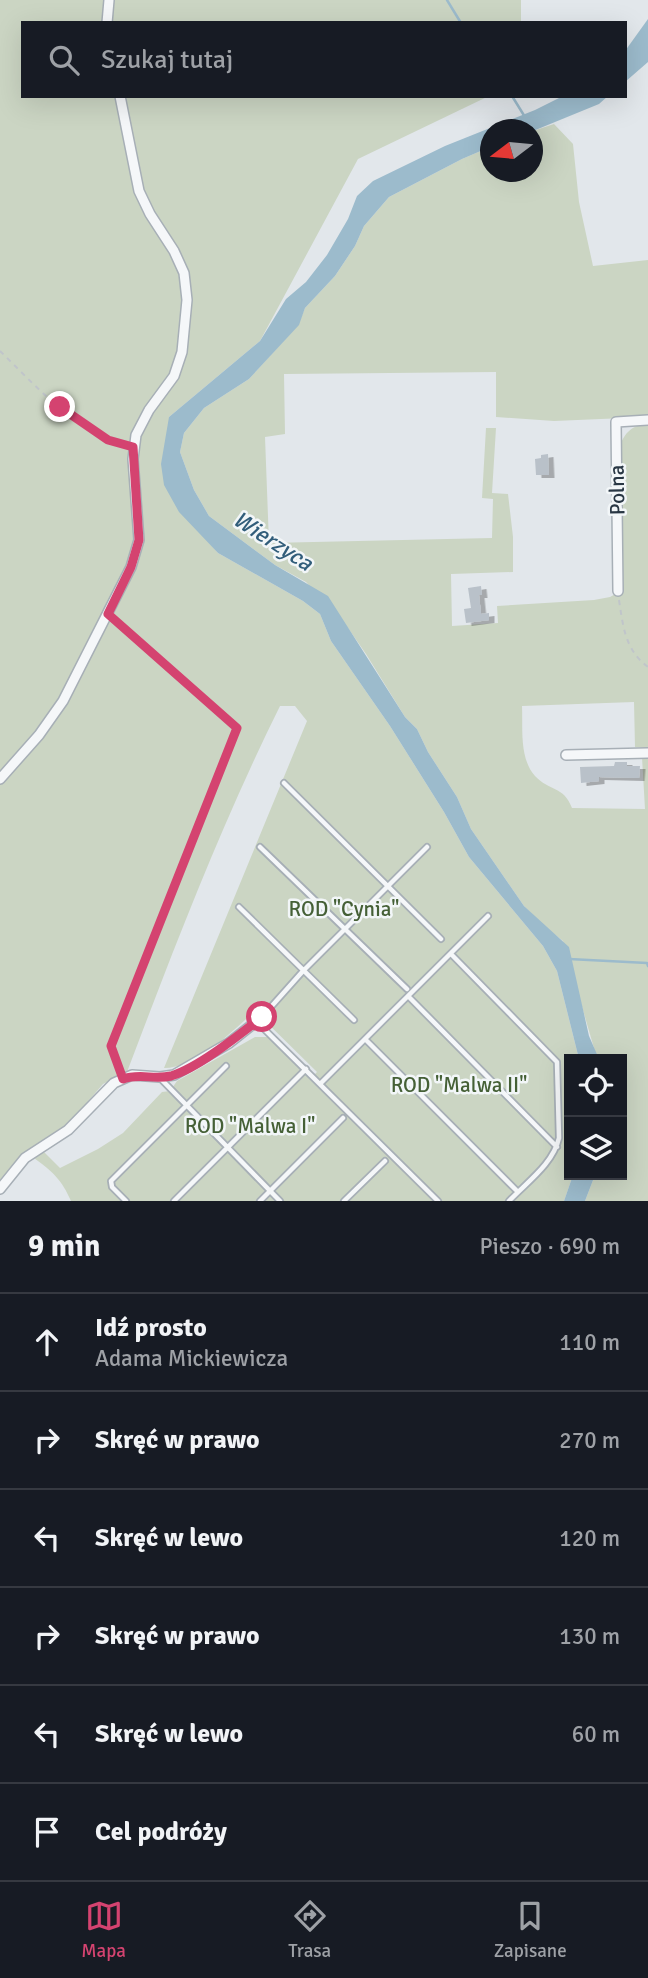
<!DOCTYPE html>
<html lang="pl">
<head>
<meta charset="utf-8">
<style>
  body { margin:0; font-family:Signika,sans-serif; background:#20242c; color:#f1f3f6 }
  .controls { position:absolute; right:21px; bottom:21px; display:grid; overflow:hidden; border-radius:0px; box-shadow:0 7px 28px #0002 }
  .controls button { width:63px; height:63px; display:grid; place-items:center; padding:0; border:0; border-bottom:2px solid #363941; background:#171b24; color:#f1f3f6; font:35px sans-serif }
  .compass { position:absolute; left:480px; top:119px; width:63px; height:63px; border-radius:50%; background:#171b24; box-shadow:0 7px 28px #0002; rotate:254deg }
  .stop { position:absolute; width:21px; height:21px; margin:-16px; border:5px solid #d44370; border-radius:50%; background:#fff }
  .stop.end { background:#d44370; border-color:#fff; box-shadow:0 2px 7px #0008 }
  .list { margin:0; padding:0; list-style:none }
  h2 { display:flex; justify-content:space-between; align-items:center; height:91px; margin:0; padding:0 28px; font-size:30px }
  h2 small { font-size:23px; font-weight:400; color:#9ea1a6 }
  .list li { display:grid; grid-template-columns:46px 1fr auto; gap:21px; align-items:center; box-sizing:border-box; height:98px; padding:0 28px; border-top:2px solid #363941 }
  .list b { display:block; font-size:26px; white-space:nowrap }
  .list p { margin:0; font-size:23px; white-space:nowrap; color:#9ea1a6 }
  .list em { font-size:23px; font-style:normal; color:#9ea1a6 }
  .icon { flex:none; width:38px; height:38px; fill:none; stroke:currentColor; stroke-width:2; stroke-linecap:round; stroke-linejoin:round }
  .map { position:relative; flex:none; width:648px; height:1201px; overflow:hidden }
  .search { position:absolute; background:#171b24; box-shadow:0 7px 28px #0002; left:21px; right:21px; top:21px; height:77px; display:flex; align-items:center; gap:18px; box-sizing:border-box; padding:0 24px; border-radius:0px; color:#9ea1a6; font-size:26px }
  .sheet { height:679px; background:#171b24 }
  nav { display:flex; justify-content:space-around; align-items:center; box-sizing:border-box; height:98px; border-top:2px solid #363941; background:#171b24; font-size:19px; color:#9ea1a6 }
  nav a { display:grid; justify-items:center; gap:4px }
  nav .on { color:#d44370 }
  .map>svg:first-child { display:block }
  .green { fill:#cbd5c3 }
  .water { fill:#9cbbcc }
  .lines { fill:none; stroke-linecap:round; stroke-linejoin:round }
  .stream { stroke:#9cbbcc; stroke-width:2.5 }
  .building { fill:#b9c1c9; filter:url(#shadow) }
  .service-casing { stroke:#a7afb6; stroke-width:8 }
  .minor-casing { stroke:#a7afb6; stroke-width:12 }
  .path { stroke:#c0c5ca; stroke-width:2; stroke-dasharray:5 5; stroke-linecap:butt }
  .service { stroke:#f5f7f9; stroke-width:4.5 }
  .minor { stroke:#f5f7f9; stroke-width:9 }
  .route { stroke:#d44370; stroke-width:9 }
  .labels { text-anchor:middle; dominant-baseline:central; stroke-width:5; stroke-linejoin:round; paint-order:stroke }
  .street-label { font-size:21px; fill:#293744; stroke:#f2f6f8 }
  .park-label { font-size:21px; fill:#456036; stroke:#f2f6f8 }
  .water-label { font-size:23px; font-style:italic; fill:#315d7a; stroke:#f2f6f8 }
</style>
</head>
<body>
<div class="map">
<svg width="648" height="1201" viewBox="0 0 648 1201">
  <defs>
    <filter id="shadow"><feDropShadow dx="5.5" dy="3" stdDeviation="0" flood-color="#0004"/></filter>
  </defs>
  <rect width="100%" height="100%" fill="#e2e7eb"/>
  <path class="green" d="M0,0H521V23H23V96H489L358,159L260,341L169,417L200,532L218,553L303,601L320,614L331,641L390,726L444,812L469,857L543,946L557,971L579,1059H569V1175H573L564,1201H71C62,1180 52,1171 34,1158L44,1152L60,1168L98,1149L123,1133L162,1092L170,1091L177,1081L255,1037H268L310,1079L317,1072L255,1011C232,1031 197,1068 164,1068L307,721L295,706H280C221,825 174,948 127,1072L103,1084L66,1127L20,1156L0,1180Z
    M554,124L573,144L579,202L593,266L648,260V417L554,421L496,417V372L284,374L285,434L265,437L269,543L492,538L493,499L482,498L486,428H496L492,493L508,494L513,537V572L451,574L452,626L498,623L497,606L594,600L610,597L621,591L619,448C625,432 631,426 648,423V748L635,747L634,702L522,706C523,728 519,758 535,776C549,791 564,786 572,808L645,809L642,757H648V1201H585L595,1175H622V1059H599L596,1055L563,941L544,926L524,906L471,829L457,797L428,752L417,729L405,717L366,654L348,628L306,582L275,565L209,516L194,490L180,452L184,433L204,408L249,379L298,325L305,308L335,276L355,246L364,226L389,197L462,159L490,147V172H532L533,131Z"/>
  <path class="water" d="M648,19V62L625,82V51Z
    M563,96H608L599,104L533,131L532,130H490V147L462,159L389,197L364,226L355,246L335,276L305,308L299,325L249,379L204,408L184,433L180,452L194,490L209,516L275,565L328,596L405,717L417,729L428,752L457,797L471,829L524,906L569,947L589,1036L599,1059H579L557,971L543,946L469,857L444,812L390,726L331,641L320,614L303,601L218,553L179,512L164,485L161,464L169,417L260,341L286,299L306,282L327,255L348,219L357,196L373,181L445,146L535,110Z
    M573,1175H595L585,1201H564Z"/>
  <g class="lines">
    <path class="stream" d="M447,0L461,23
      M512,96L525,117
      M569,959L647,963L648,966"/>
  </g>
  <path class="building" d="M548,454L549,475H536L535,459L541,458V455Z
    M481,586L482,595H479L481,614L489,613V620L466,623L464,609L471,608L468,588Z
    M615,762H627V766H640L639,778L599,777V781L581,783L580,767L614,766Z"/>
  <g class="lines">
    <g class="service-casing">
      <path id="service" d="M284,783L441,939
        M260,847L407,989
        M239,907L354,1020
        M451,954L557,1062L559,1138C553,1164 527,1182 509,1201
        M408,996L557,1147
        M262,1017L303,971L427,847
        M257,1022L438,1201
        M365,1039L518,1192
        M160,1078L280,1201
        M321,1083L488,916
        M126,1201L112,1187L111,1181L226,1066
        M174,1201L306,1069
        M260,1201L343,1118
        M344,1201L385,1161"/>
    </g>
    <g class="minor-casing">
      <path id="minor" d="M107,23L109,0
        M618,591L616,422L648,420
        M566,755L648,753
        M0,779L39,735L63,701L131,567L139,540L133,459L136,435L149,410L174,376L182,352L187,300L184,273L174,251L150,214L139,191L120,96
        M0,1189L25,1158L68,1130L114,1083L132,1075L160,1077L174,1075L229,1043L262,1017"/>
    </g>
    <path class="path" d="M0,351C34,384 78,434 125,445
      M619,600C623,626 625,650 648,667
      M114,619L237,728L111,1046L120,1071"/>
    <use href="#service" class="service"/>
    <use href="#minor" class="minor"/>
  </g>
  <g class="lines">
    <path class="route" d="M60,407L108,440L133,447L139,540L131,567L108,614L237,728L111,1046L123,1079C139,1073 154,1080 171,1076C198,1068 239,1035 262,1017"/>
  </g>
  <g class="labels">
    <g class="street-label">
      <text transform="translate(617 490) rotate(-91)">Polna</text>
    </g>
    <g class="park-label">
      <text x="344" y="909">ROD "Cynia"</text>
      <text x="459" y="1085">ROD "Malwa II"</text>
      <text x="250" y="1126">ROD "Malwa I"</text>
    </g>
    <g class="water-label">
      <text transform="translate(273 541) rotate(33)">Wierzyca</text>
    </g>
  </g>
</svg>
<div class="controls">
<button><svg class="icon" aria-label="locate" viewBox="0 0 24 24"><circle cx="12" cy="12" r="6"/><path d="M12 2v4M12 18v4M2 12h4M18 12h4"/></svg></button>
<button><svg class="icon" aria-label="layers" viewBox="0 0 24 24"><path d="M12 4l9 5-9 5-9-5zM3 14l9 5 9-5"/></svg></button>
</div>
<svg class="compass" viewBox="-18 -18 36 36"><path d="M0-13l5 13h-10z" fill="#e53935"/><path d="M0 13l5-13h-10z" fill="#9ea1a6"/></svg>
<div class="stop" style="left:262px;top:1017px"></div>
<div class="stop end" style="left:60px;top:407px"></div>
<div class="search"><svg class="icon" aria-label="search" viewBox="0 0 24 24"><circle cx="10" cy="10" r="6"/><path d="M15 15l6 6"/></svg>Szukaj tutaj</div>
</div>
<section class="sheet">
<h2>9 min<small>Pieszo · 690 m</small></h2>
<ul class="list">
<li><svg class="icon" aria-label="ahead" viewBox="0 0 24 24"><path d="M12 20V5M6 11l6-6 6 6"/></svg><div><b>Idź prosto</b><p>Adama Mickiewicza</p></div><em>110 m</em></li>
<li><svg class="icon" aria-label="right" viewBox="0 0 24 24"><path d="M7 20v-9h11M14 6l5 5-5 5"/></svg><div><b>Skręć w prawo</b></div><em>270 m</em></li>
<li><svg class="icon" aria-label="left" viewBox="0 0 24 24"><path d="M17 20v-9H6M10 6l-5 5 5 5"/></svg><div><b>Skręć w lewo</b></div><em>120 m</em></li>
<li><svg class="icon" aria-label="right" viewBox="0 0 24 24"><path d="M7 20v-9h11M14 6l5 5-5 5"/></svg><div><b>Skręć w prawo</b></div><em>130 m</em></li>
<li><svg class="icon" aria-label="left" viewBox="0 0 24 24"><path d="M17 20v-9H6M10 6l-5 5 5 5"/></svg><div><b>Skręć w lewo</b></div><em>60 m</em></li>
<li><svg class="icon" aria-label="arrive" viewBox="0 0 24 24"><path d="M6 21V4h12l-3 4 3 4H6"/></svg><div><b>Cel podróży</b></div></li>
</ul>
</section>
<nav>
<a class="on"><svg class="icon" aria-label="map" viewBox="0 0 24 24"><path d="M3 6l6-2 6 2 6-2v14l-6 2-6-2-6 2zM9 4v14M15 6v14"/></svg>Mapa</a>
<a><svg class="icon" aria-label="directions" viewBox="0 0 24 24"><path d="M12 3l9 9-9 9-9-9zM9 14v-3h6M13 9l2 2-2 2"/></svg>Trasa</a>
<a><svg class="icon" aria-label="saved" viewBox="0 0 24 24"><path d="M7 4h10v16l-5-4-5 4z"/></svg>Zapisane</a>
</nav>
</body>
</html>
